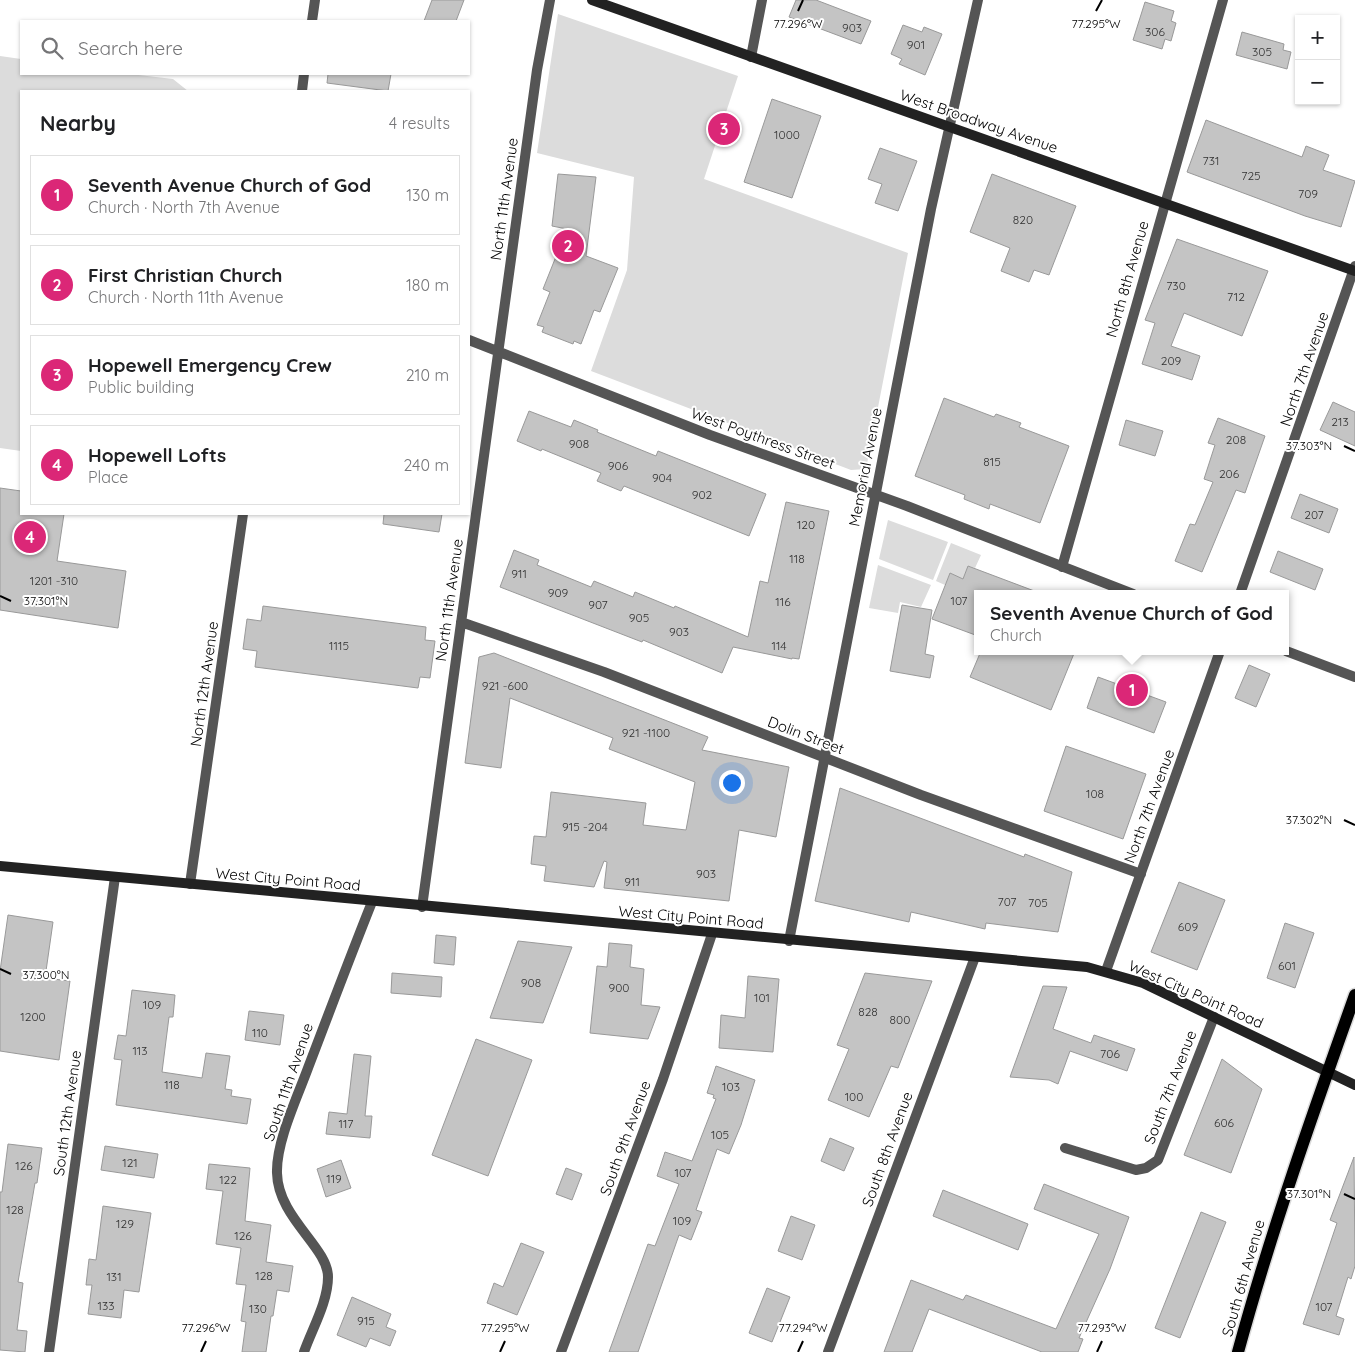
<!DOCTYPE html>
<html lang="en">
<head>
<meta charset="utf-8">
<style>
  body { margin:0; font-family:Quicksand,sans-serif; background:#f2f2f2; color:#202124 }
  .controls { position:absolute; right:15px; top:15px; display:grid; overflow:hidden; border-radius:0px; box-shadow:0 1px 4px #0004 }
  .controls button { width:45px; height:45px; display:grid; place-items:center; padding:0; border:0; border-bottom:1px solid #e0e0e0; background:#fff; color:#202124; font:25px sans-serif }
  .you { position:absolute; left:731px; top:782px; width:18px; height:18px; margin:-12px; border:4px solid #fff; border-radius:50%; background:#1a73e8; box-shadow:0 0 0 8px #1a73e833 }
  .badge { display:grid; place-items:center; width:32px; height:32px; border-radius:50%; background:#db2777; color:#fff; font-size:16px; font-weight:700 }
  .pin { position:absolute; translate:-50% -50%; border:2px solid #fff; box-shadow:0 1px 5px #0006 }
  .popup { position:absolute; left:974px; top:590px; width:315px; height:65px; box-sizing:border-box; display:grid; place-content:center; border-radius:0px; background:#fff; filter:drop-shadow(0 1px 4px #0005); font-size:16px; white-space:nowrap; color:#757577 }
  .popup b { font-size:19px; color:#202124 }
  .popup::after { content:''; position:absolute; left:50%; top:100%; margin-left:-10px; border:10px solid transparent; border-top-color:#fff }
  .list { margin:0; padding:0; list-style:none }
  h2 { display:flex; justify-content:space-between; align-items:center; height:65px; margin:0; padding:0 20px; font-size:21px }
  h2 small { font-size:16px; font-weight:400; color:#757577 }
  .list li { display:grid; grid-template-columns:32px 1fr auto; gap:15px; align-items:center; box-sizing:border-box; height:80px; margin:0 10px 10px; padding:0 10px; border:1px solid #e0e0e0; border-radius:0px }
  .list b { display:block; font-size:19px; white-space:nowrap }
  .list p { margin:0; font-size:16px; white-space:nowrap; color:#757577 }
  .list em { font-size:16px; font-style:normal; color:#757577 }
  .icon { flex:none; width:28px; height:28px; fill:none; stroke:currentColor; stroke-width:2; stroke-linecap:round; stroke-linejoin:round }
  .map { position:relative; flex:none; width:1355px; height:1352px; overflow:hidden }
  .search { position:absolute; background:#fff; box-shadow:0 1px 4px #0004; left:20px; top:20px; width:450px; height:55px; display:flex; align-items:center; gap:12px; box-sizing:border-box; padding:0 18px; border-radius:0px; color:#757577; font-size:19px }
  .panel { position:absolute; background:#fff; box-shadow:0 1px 4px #0004; left:20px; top:90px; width:450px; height:425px; border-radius:0px }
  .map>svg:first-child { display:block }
  .green { fill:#dcdcdc }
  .building { fill:#c4c4c4; stroke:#999 }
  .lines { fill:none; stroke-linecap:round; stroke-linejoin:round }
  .primary-casing { stroke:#dbdbdb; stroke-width:15 }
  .street { stroke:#555; stroke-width:10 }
  .secondary { stroke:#222; stroke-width:10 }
  .primary { stroke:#000; stroke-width:12 }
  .ticks { fill:none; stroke:#000; stroke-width:2 }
  .labels { text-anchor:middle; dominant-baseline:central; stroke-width:4; stroke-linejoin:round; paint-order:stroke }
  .number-label { font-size:12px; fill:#313131 }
  .street-label { font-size:15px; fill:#000; stroke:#fff }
  .ticks-label { font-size:12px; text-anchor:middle; fill:#000; stroke:#fff; stroke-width:4; stroke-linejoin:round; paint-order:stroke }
</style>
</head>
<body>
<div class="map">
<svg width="1355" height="1352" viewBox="0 0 1355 1352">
  <rect width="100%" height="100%" fill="#fff"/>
  <path class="green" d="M558,14L738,76L704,179L908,253L866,469L851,470L591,371L627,270L634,177L537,153Z
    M0,56L21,59V74H130L173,79L188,91H21V451L0,448Z
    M888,520L948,542L933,580L879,559Z
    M951,543L981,555L975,568L968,566L963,579L950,573L945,585L936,581Z
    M878,565L931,585L921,607L900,602L898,613L869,608Z"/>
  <path class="building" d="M432,0H464L456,21H424Z
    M796,0H816L871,21L861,44L789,17Z
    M1145,2L1174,11L1171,21L1176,23L1171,41L1165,39L1162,49L1133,40Z
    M903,25L922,32L924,27L942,34L925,75L899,64L902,59L891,54Z
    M1242,32L1284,44L1283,50L1291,52L1287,69L1236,55Z
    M328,74H391L388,91L327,83Z
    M772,99L821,116L792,198L744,182Z
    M1206,120L1302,157L1306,146L1329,155L1323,170L1355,181L1341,227L1305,216L1187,172Z
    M880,148L917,161L898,211L875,203L882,184L868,179Z
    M558,174L596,177L586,256L618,268L600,312L594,310L581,344L574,341L573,344L542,332L544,327L537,325L550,292L543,289L567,229L552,226Z
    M992,174L1076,206L1049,275L1034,270L1029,282L1001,271L1010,248L970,232Z
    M1177,239L1268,271L1242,336L1184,313L1171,346L1200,356L1192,380L1142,364L1155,323L1145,320Z
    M944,398L994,417L996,414L1021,423L1019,427L1069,446L1040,523L990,504L989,509L964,499L965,495L915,476Z
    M1333,402L1355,412V446L1320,430Z
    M529,411L571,427L574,420L598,430L597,432L656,456L658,451L766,494L749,536L624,486L621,491L597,481L601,473L542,449L541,451L517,441Z
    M1218,418L1265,436L1245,493L1236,490L1202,572L1175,561L1190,524L1195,525L1213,482L1204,479L1215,445L1208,443Z
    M1126,420L1163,431L1155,456L1119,445Z
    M0,488L21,491V514H64L57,561L126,571L118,628L0,610Z
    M1300,494L1338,509L1329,533L1291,518Z
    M786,502L829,511L799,659L792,658V659L733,647L722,673L643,640L642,642L500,587L514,550L539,560L537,565L591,587L594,581L633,597L635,592L674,608L675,606L748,637L760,581L768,583Z
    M384,514H442L439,532L383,524Z
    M1278,551L1323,569L1315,590L1270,572Z
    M968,566L1037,592V594H978V636L932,619L950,573L963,579Z
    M902,605L932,610L925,654L934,656L930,678L890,671Z
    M263,606L426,627L425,640L435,641L430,678L420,677L418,688L255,667L257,651L243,649L247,619L261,621Z
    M981,651H1075L1051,710L970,677Z
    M494,653L708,737L702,750L789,767L776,837L739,830L729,901L604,888L607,862L604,861L594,887L544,881L546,866L531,864L534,836L546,837L551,792L646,803L643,825L686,830L695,782L609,749L613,738L510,698L501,768L465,763L479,657Z
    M1249,665L1270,674L1256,707L1235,698Z
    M1098,677L1166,702L1154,733L1087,708Z
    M1066,746L1146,774L1123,839L1044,811Z
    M840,788L1024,857L1025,854L1072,872L1058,932L986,923L985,929L911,912L909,922L815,901Z
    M1179,882L1225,900L1197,970L1151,952Z
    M8,915L53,922L45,978L70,981L59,1060L0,1051V971Z
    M1285,923L1314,933L1295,988L1267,978Z
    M436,935L456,937L454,965L434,963Z
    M518,941L572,947L543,1023L490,1018Z
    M609,943L632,945L630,967L644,969L641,1005L660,1007L648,1039L590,1033L597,966L607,967Z
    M392,973L442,977L441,997L391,993Z
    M865,973L932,981L898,1068L891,1066L869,1117L828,1100L849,1049L837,1045Z
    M748,976L779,979L773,1052L719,1048L721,1015L745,1018Z
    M1043,986L1067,987L1053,1029L1091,1043L1094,1035L1135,1049L1127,1071L1070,1051L1058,1084L1049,1080L1010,1077Z
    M132,990L175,995L173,1017H169L162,1072L202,1078L206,1053L230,1056L225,1089L232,1090L231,1096L251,1099L247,1124L116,1105L122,1060L114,1059L118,1035L126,1036Z
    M249,1011L284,1015L280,1045L245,1040Z
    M476,1039L532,1060L488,1176L432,1155Z
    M354,1054L371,1056L365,1116H372L370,1138L326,1134L329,1112L347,1114Z
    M1222,1059L1262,1089L1231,1173L1184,1155Z
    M716,1066L755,1080L741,1125L729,1154L717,1149L696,1210L702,1212L691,1240L679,1235L638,1352H609L648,1244L655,1246L679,1184L657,1176L665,1152L692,1161L716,1099L713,1098L714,1095L707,1093Z
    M830,1138L854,1148L844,1171L821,1161Z
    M8,1144L42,1148L37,1183H35L18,1282L23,1283L17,1330L27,1331L25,1352L0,1350V1192H2Z
    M105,1146L158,1154L154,1178L101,1170Z
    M1354,1157L1355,1266L1351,1279L1348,1277L1336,1316L1344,1319L1339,1335L1303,1324L1337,1223L1330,1220Z
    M341,1160L351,1188L326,1197L317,1169Z
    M209,1164L250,1168L245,1221L271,1225L266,1262L293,1266L289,1292L277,1290L273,1316H271L266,1352H242L246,1322L241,1321L246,1285L236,1284L241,1248L216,1244L223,1191L206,1189Z
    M566,1168L582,1174L572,1200L556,1194Z
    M1044,1184L1129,1217L1110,1269L1079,1338L1083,1339L1078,1352H1042L929,1309L912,1352H884L911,1280L963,1300L966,1295L1056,1329L1099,1234L1034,1209Z
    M943,1190L1028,1224L1018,1250L933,1216Z
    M103,1206L151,1213L139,1292L124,1290L121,1318L88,1314L92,1285H86L89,1259L96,1260Z
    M1201,1212L1226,1222L1180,1338L1155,1328Z
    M791,1216L815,1225L802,1260L778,1251Z
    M521,1243L544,1252L517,1315L487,1303L494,1283L503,1287Z
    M767,1288L790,1297L772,1342L749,1333Z
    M352,1297L391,1314L386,1327L396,1331L390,1346L370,1338L366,1347L337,1335Z"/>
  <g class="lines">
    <g class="primary-casing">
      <path id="primary" d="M1238,1352C1271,1231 1313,1113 1355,995"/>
    </g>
    <path class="street" d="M312,21L315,0
      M751,57L762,0
      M302,91L304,74
      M469,340L710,435L907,506L1133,594
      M1062,567L1223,0
      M1240,594L1355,266
      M461,622L604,672L921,795L1141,874
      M1286,651L1355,677
      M190,884L243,514
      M422,907L537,70L550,0
      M789,941L931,209L978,0
      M1106,971L1220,651
      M1065,1148L1136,1170L1146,1168L1158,1160L1214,1017
      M49,1352L115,877
      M304,1352C312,1329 328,1302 328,1277C328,1247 278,1218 277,1173C276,1142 297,1098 308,1068C329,1013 350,957 372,902
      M561,1352L663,1079L712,934
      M828,1352L975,957"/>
    <path class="secondary" d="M592,0L1355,271
      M0,866L1087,967L1143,983L1355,1085"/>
    <use href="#primary" class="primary"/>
  </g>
  <path class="ticks" d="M798,11L803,0M1096,11L1102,0M1344,446L1355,451M0,596L11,601M1344,820L1355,825M0,969L11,974M1344,1194L1355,1199M201,1352L206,1341M500,1352L505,1341M798,1352L803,1341M1097,1352L1102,1341"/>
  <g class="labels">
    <g class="number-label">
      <text x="852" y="27">903</text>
      <text x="1155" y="31">306</text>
      <text x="916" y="44">901</text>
      <text x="1262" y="51">305</text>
      <text x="787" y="134">1000</text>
      <text x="1211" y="160">731</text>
      <text x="1251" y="175">725</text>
      <text x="1308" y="193">709</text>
      <text x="1023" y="219">820</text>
      <text x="1176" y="285">730</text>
      <text x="1236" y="296">712</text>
      <text x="1171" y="360">209</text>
      <text x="1340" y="421">213</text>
      <text x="1236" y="439">208</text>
      <text x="579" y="443">908</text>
      <text x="992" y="461">815</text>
      <text x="618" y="465">906</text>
      <text x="1229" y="473">206</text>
      <text x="662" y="477">904</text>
      <text x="702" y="494">902</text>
      <text x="1314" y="514">207</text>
      <text x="806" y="524">120</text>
      <text x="797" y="558">118</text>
      <text x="519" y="573">911</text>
      <text x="54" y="580">1201 -310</text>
      <text x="558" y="592">909</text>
      <text x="959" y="600">107</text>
      <text x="783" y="601">116</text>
      <text x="598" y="604">907</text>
      <text x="639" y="617">905</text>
      <text x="679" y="631">903</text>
      <text x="339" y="645">1115</text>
      <text x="779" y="645">114</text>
      <text x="505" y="685">921 -600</text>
      <text x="646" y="732">921 -1100</text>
      <text x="1095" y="793">108</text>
      <text x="585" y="826">915 -204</text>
      <text x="706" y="873">903</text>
      <text x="632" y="881">911</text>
      <text x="1007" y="901">707</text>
      <text x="1038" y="902">705</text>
      <text x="1188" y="926">609</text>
      <text x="1287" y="965">601</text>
      <text x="531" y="982">908</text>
      <text x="619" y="987">900</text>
      <text x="762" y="997">101</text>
      <text x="152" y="1004">109</text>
      <text x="868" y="1011">828</text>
      <text x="33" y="1016">1200</text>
      <text x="900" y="1019">800</text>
      <text x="260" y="1032">110</text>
      <text x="140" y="1050">113</text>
      <text x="1110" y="1053">706</text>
      <text x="172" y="1084">118</text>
      <text x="731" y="1086">103</text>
      <text x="854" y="1096">100</text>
      <text x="1224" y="1122">606</text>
      <text x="346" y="1123">117</text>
      <text x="720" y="1134">105</text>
      <text x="130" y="1162">121</text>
      <text x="24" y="1165">126</text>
      <text x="683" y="1172">107</text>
      <text x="334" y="1178">119</text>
      <text x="228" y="1179">122</text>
      <text x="15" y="1209">128</text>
      <text x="682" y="1220">109</text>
      <text x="125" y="1223">129</text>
      <text x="243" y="1235">126</text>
      <text x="264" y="1275">128</text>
      <text x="114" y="1276">131</text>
      <text x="106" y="1305">133</text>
      <text x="1324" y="1306">107</text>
      <text x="258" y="1308">130</text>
      <text x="366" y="1320">915</text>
    </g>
    <g class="street-label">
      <text transform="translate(979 121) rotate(19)">West Broadway Avenue</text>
      <text transform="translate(504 199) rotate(-82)">North 11th Avenue</text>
      <text transform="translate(1127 279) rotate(-74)">North 8th Avenue</text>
      <text transform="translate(1304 369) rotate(-71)">North 7th Avenue</text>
      <text transform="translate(763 438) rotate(20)">West Poythress Street</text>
      <text transform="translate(865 467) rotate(-79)">Memorial Avenue</text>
      <text transform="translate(449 600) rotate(-82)">North 11th Avenue</text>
      <text transform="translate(204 684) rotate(-82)">North 12th Avenue</text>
      <text transform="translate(806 735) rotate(21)">Dolin Street</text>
      <text transform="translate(1149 806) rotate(-70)">North 7th Avenue</text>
      <text transform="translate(288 879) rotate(5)">West City Point Road</text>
      <text transform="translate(691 917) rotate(5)">West City Point Road</text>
      <text transform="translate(1196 994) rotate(24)">West City Point Road</text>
      <text transform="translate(288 1082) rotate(-71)">South 11th Avenue</text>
      <text transform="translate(1170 1087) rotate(-69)">South 7th Avenue</text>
      <text transform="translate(67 1113) rotate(-82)">South 12th Avenue</text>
      <text transform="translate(625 1138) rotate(-70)">South 9th Avenue</text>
      <text transform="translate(887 1149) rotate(-70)">South 8th Avenue</text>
      <text transform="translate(1243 1278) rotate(-74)">South 6th Avenue</text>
    </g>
  </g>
  <g class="ticks-label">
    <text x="798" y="28">77.296°W</text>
    <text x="1096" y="28">77.295°W</text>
    <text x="1309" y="450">37.303°N</text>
    <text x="46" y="605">37.301°N</text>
    <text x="1309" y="824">37.302°N</text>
    <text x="46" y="979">37.300°N</text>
    <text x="1309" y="1198">37.301°N</text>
    <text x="206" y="1332">77.296°W</text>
    <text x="505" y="1332">77.295°W</text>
    <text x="803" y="1332">77.294°W</text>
    <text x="1102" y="1332">77.293°W</text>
  </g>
</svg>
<div class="controls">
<button>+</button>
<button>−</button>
</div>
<div class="you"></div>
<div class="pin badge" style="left:1132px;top:690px">1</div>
<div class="popup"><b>Seventh Avenue Church of God</b>Church</div>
<div class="pin badge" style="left:568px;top:246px">2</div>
<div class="pin badge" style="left:724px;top:129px">3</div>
<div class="pin badge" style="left:30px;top:537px">4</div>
<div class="search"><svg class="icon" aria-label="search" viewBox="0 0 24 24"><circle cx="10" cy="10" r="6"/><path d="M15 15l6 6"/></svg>Search here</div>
<section class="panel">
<h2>Nearby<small>4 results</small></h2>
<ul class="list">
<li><span class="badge">1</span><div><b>Seventh Avenue Church of God</b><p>Church · North 7th Avenue</p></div><em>130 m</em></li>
<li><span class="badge">2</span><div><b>First Christian Church</b><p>Church · North 11th Avenue</p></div><em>180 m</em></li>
<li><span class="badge">3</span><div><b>Hopewell Emergency Crew</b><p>Public building</p></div><em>210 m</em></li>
<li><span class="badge">4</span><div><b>Hopewell Lofts</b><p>Place</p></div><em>240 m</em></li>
</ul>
</section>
</div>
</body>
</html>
